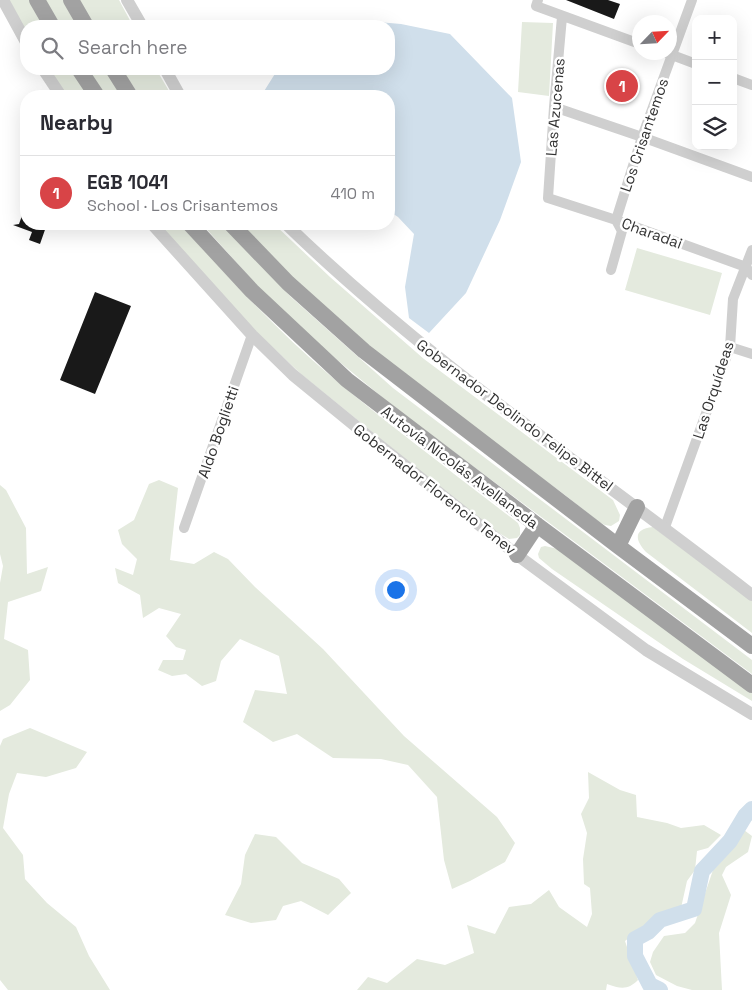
<!DOCTYPE html>
<html lang="en">
<head>
<meta charset="utf-8">
<style>
  body { margin:0; font-family:"Space Grotesk",sans-serif; background:#f2f2f3; color:#2b2b33 }
  .controls { position:absolute; right:15px; top:15px; display:grid; overflow:hidden; border-radius:10px; box-shadow:0 5px 20px #0002 }
  .controls button { width:45px; height:45px; display:grid; place-items:center; padding:0; border:0; border-bottom:1px solid #e1e1e2; background:#fff; color:#2b2b33; font:25px sans-serif }
  .compass { position:absolute; left:632px; top:15px; width:45px; height:45px; border-radius:50%; background:#fff; box-shadow:0 5px 20px #0002; rotate:65deg }
  .you { position:absolute; left:395px; top:589px; width:18px; height:18px; margin:-12px; border:4px solid #fff; border-radius:50%; background:#1a73e8; box-shadow:0 0 0 8px #1a73e833 }
  .badge { display:grid; place-items:center; width:32px; height:32px; border-radius:50%; background:#d84447; color:#fff; font-size:16px; font-weight:700 }
  .pin { position:absolute; translate:-50% -50%; border:2px solid #fff; box-shadow:0 1px 5px #0006 }
  .list { margin:0; padding:0; list-style:none }
  h2 { display:flex; justify-content:space-between; align-items:center; height:65px; margin:0; padding:0 20px; font-size:21px }
  h2 small { font-size:16px; font-weight:400; color:#7c7c81 }
  .list li { display:grid; grid-template-columns:32px 1fr auto; gap:15px; align-items:center; box-sizing:border-box; height:75px; padding:0 20px; border-top:1px solid #e1e1e2 }
  .list b { display:block; font-size:19px; white-space:nowrap }
  .list p { margin:0; font-size:16px; white-space:nowrap; color:#7c7c81 }
  .list em { font-size:16px; font-style:normal; color:#7c7c81 }
  .icon { flex:none; width:28px; height:28px; fill:none; stroke:currentColor; stroke-width:2; stroke-linecap:round; stroke-linejoin:round }
  .map { position:relative; flex:none; width:752px; height:990px; overflow:hidden }
  .search { position:absolute; background:#fff; box-shadow:0 5px 20px #0002; left:20px; top:20px; width:375px; height:55px; display:flex; align-items:center; gap:12px; box-sizing:border-box; padding:0 18px; border-radius:20px; color:#7c7c81; font-size:19px }
  .panel { position:absolute; background:#fff; box-shadow:0 5px 20px #0002; left:20px; top:90px; width:375px; height:140px; border-radius:20px }
  .map>svg:first-child { display:block }
  .green { fill:#e4eade }
  .water { fill:#d0dfeb }
  .lines { fill:none; stroke-linecap:round; stroke-linejoin:round }
  .river { stroke:#d0dfeb; stroke-width:16 }
  .building { fill:#191919 }
  .minor { stroke:#cfcfcf; stroke-width:10 }
  .tertiary { stroke:#cfcfcf; stroke-width:12 }
  .trunk { stroke:#a2a2a2; stroke-width:16 }
  .labels { text-anchor:middle; dominant-baseline:central; stroke-width:5; stroke-linejoin:round; paint-order:stroke }
  .street-label { font-size:15px; fill:#323232; stroke:#fff }
</style>
</head>
<body>
<div class="map">
<svg width="752" height="990" viewBox="0 0 752 990">
  <rect width="100%" height="100%" fill="#fff"/>
  <path class="green" d="M7,0H31L47,26H26V32Z
    M45,0H63L78,26H61Z
    M77,0H119L133,26H93Z
    M522,22L553,23L549,96L518,92Z
    M49,69H72L90,96H67Z
    M88,69H105L123,96H106Z
    M121,69H156L172,96H140Z
    M158,224H182C228,278 278,332 333,378C393,428 456,475 518,523L520,528V535L517,538L509,539L489,527L301,374L249,325Z
    M202,224H222L291,297L393,388L752,660V674L399,411L319,345L262,291Z
    M240,224H274L330,277L424,359L613,500L620,515L619,521L611,526L605,525L599,522L565,495L427,394L314,300Z
    M637,248L722,273L710,315L625,290Z
    M159,480L178,488L170,560L194,564L214,552L228,559L255,587L323,649L404,736L497,817L515,843L505,862L470,881L452,889L444,860L437,797L408,765L381,759L333,758L297,734L273,742L243,722L255,690L287,694L279,656L240,639L221,661L216,681L202,686L186,674L172,676L158,670L163,660H183L186,650L176,647L166,636L181,614L159,608L143,618L140,595L118,583L115,568L133,575L137,559L122,544L118,530L134,520L149,484Z
    M0,485L6,490L26,528L27,574L48,567L41,591L8,602L4,639L28,650L30,680L10,705L0,711V583L3,566L0,554Z
    M653,527L752,600V633L646,552C635,540 633,529 653,527Z
    M545,546L558,549L752,693V701L683,659L552,569L539,558L538,554L541,547Z
    M30,728L87,752L76,768L46,777L17,773L9,794L3,828L23,855L25,879L47,903L76,927L89,956L110,990H8L0,980V746L3,739Z
    M588,772L620,790L636,795L637,817L667,823L681,828L704,825L721,835L708,848L697,851L695,870L687,881L681,908L659,914L625,941L638,980C628,990 621,989 607,984L606,990H357L368,977L387,983L417,959L445,965L474,953L467,925L495,934L509,907L531,904L549,890L559,907L587,927L592,914L590,888L584,884L583,859L587,833L581,814L589,798Z
    M744,830L752,836L748,852L726,867L722,875L731,895L719,933L722,990H692L677,986L656,975L650,962L653,952L664,936L685,933L695,923L713,870L720,863Z
    M255,834L276,837L302,863L339,879L351,893L328,915L301,901L283,906L276,920L251,923L225,915L241,884L245,855Z"/>
  <path class="water" d="M355,20L401,24L450,34L512,98L521,162L500,220L466,293L429,333L409,318L405,287L414,234L398,217L389,211V96H261L278,69H389V26H321Z"/>
  <g class="lines">
    <path class="river" d="M660,990L650,985L635,956V939L648,932L660,920L694,909L702,871L730,841L745,816L752,809"/>
  </g>
  <path class="building" d="M566,0H608L620,4L614,19Z
    M25,207L26,224H47L40,244L29,240L32,232L13,225L19,224Z
    M95,292L131,306L95,394L60,380Z"/>
  <g class="lines">
    <path class="minor" d="M538,0L536,6L640,44
      M562,17L554,107L548,198L616,220L746,267L752,275
      M664,52L696,64
      M733,78L752,85
      M554,107L642,137L752,177
      M611,270L622,231L616,220L642,137L692,0
      M730,347L752,354
      M665,527L730,347L733,299L752,250
      M184,528L252,335"/>
    <path class="tertiary" d="M3,0L26,42
      M127,0L142,26
      M43,69L61,96
      M165,69L180,96
      M152,224L252,335L293,375L364,433L517,555L646,650L752,714
      M286,224C429,363 595,473 752,595"/>
    <path class="trunk" d="M37,0L52,26
      M71,0L86,26
      M79,69L97,96
      M113,69L130,96
      M190,224L252,291L347,380L537,525L752,685
      M231,224L288,283L364,351L618,546L752,646
      M618,546L637,507
      M517,555L537,525"/>
  </g>
  <g class="labels">
    <g class="street-label">
      <text transform="translate(555 107) rotate(-85)">Las Azucenas</text>
      <text transform="translate(644 135) rotate(-71)">Los Crisantemos</text>
      <text transform="translate(652 233) rotate(20)">Charadai</text>
      <text transform="translate(713 390) rotate(-72)">Las Orquídeas</text>
      <text transform="translate(515 415) rotate(37)">Gobernador Deolindo Felipe Bittel</text>
      <text transform="translate(218 432) rotate(-71)">Aldo Boglietti</text>
      <text transform="translate(460 467) rotate(37)">Autovía Nicolás Avellaneda</text>
      <text transform="translate(435 489) rotate(38)">Gobernador Florencio Tenev</text>
    </g>
  </g>
</svg>
<div class="controls">
<button>+</button>
<button>−</button>
<button><svg class="icon" aria-label="layers" viewBox="0 0 24 24"><path d="M12 4l9 5-9 5-9-5zM3 14l9 5 9-5"/></svg></button>
</div>
<svg class="compass" viewBox="-18 -18 36 36"><path d="M0-13l5 13h-10z" fill="#e53935"/><path d="M0 13l5-13h-10z" fill="#7c7c81"/></svg>
<div class="you"></div>
<div class="pin badge" style="left:622px;top:86px">1</div>
<div class="search"><svg class="icon" aria-label="search" viewBox="0 0 24 24"><circle cx="10" cy="10" r="6"/><path d="M15 15l6 6"/></svg>Search here</div>
<section class="panel">
<h2>Nearby<small></small></h2>
<ul class="list">
<li><span class="badge">1</span><div><b>EGB 1041</b><p>School · Los Crisantemos</p></div><em>410 m</em></li>
</ul>
</section>
</div>
</body>
</html>
